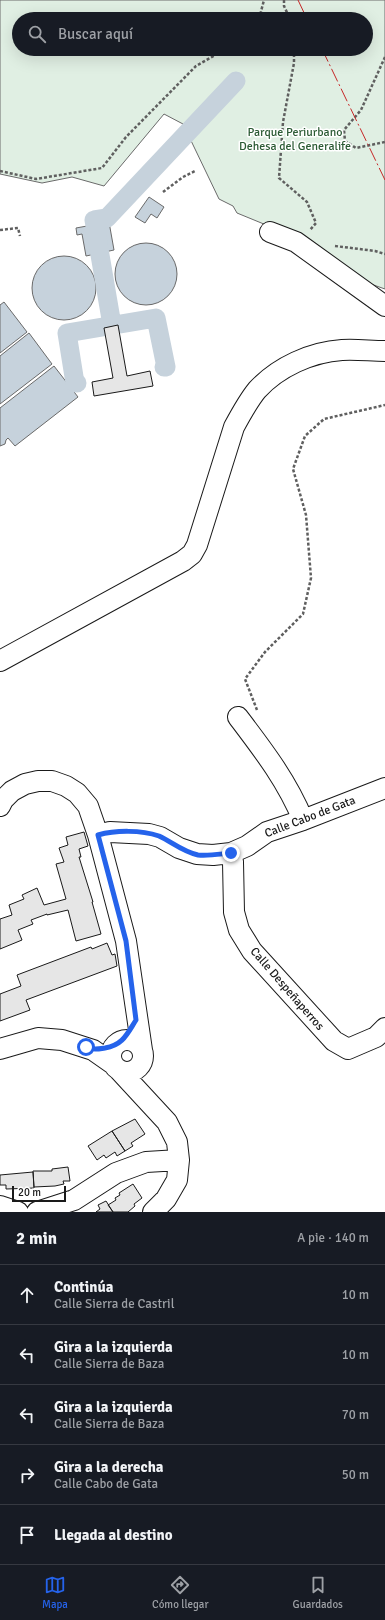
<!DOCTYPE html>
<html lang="es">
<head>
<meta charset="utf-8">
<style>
  body { margin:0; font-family:Signika,sans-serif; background:#20242c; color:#f1f3f6 }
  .scale { position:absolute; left:12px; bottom:10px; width:54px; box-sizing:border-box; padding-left:4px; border:2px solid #1a1a1a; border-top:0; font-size:11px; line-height:14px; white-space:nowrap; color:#1a1a1a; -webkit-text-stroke:3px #fff; paint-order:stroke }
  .stop { position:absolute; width:12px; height:12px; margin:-9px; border:3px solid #2563eb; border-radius:50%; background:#fff }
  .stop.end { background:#2563eb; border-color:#fff; box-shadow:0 1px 4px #0008 }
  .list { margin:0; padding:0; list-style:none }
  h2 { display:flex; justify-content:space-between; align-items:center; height:52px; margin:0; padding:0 16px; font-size:17px }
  h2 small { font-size:13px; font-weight:400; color:#9ea1a6 }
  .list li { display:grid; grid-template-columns:26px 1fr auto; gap:12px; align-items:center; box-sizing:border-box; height:60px; padding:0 16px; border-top:1px solid #363941 }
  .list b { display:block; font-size:15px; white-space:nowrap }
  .list p { margin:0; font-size:13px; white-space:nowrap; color:#9ea1a6 }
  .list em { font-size:13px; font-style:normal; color:#9ea1a6 }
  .icon { flex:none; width:22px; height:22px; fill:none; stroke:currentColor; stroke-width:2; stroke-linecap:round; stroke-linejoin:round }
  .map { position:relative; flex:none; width:385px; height:1212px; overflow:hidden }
  .search { position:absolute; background:#171b24; box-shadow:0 4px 16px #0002; left:12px; right:12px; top:12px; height:44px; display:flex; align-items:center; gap:10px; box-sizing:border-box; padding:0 14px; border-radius:22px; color:#9ea1a6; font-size:15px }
  .sheet { height:352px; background:#171b24 }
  nav { display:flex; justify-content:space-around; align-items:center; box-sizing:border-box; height:56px; border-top:1px solid #363941; background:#171b24; font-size:11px; color:#9ea1a6 }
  nav a { display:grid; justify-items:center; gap:2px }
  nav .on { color:#2563eb }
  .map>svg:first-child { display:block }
  .green { fill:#e0efe3; stroke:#6a6a6a; fill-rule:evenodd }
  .water { fill:#c6d2dc; stroke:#6a6a6a }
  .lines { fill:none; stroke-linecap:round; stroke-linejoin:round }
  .canal { stroke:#c6d2dc; stroke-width:19 }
  .building { fill:#e6e6e6; stroke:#1a1a1a }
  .minor-casing { stroke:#1a1a1a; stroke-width:22 }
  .path { stroke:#5f5f5f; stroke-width:2.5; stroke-dasharray:3 2; stroke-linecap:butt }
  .minor { stroke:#fff; stroke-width:20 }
  .power { stroke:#c62828; stroke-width:1; stroke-dasharray:14 3 2 3; stroke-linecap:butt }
  .route { stroke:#2563eb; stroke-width:5 }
  .labels { text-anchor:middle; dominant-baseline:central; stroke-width:3; stroke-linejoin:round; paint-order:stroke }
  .park-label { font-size:12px; fill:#2b5a34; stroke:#fff }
  .street-label { font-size:12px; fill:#1a1a1a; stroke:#fff }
</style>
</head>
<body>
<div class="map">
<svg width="385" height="1212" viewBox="0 0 385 1212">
  <rect width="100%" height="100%" fill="#fff"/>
  <path class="green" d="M0,0H385V289L365,282L293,236L237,213L233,206L219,199L183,124L164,114L104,186L72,177L42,183L0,174ZM19,19H366V49H19Z"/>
  <path class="water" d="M149,197L164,207L157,218L151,214L145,223L135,217Z
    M109,222L114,250L86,256L82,234L77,235L76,228Z
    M115 274a31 31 0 1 1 62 0a31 31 0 1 1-62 0Z
    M32 288a32 32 0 1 1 64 0a32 32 0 1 1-64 0Z
    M4,302L27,332L0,353V305Z
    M29,333L52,364L0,404V356Z
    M54,366L78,397L15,446L8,438L6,440L5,444L0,446V408Z"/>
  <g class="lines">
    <path class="canal" d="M112,325L94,220L107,218L236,81
      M77,383H75L67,333L156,318L166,367H164"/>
  </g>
  <path class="building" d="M118,325L127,376L150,371L153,386L94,396L92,382L113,378L104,328Z
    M84,832L88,846L79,849L81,857H79L93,902H92L101,934L76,941L68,910L47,915V914L31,920L33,924L18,930L22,940L0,949V919L12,915L9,905L24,899L22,895L37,888L44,905L66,899L56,864L64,862L59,848L68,845L66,837Z
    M107,943L112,955L115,954L117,966L26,1000L30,1010L0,1021V994L21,986L17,975L91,947L92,949Z
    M135,1119L145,1134L131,1143L133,1146L125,1151L112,1131Z
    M112,1131L125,1151L117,1156L115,1152L106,1158L104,1155L97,1160L88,1146Z
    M68,1167L70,1181H63L64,1184L55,1186L34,1187L33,1171H52V1169Z
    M33,1172L34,1188L6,1189V1185H0V1175Z
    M133,1184L142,1198L134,1204L135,1206L128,1212H113L108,1205L116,1200L115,1198L120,1195L119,1193Z
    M106,1201L113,1212H96L100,1209L98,1205Z"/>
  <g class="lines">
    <g class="minor-casing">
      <path id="minor" d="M270,232L296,242L385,306
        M0,661L183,561L192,554L197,545L234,427C241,414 248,401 257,390C278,367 311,352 342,350C356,349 371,351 385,351
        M238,717C263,750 287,781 303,820
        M0,806L3,800L12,791L25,784L38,781H52L66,786L77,793L88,806L98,835L126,941L142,1050
        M98,835L110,832L149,834L160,837L179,848L197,854L213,855L231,853L247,846L267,832L303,820L385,788
        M231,853L233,862L234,912L239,930L252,951L334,1041L348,1049L376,1037L385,1028
        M111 1056a16 16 0 1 1 32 0a16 16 0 1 1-32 0Z
        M0,1049L38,1038L62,1040L93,1050L113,1064
        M118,1069L167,1122L177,1142L179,1160L177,1180L166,1199L153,1212
        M0,1206L18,1212
        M37,1212L74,1200L116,1173L146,1162L179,1160"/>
    </g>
    <path class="path" d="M284,0V6L290,19
      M259,19L264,0
      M294,49V63L283,122L279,178L307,202L316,223L310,230
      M385,57L361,110L344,130L345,141L356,148L385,142
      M0,171L36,179L102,168L126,137L196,66L226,49
      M163,192L183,177L195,171
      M0,230L18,228L20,236
      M335,246L375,251L385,254
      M257,710L245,679L265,652L303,614L311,578L306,515L293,469L305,436L324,419L385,405"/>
    <use href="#minor" class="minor"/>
    <path class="power" d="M298,0L307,19
      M322,49L385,180"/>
  </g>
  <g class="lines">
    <path class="route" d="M86,1047C93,1050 98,1049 105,1048C123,1045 127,1034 136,1020L126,941L98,835C116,830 141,830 159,836C172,842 183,852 198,855C209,856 220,854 231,853"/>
  </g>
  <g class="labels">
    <g class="park-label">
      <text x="295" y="132">Parque Periurbano<tspan x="295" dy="14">Dehesa del Generalife</tspan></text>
    </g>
    <g class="street-label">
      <text transform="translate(310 817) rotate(-21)">Calle Cabo de Gata</text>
      <text transform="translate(287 989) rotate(49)">Calle Despeñaperros</text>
    </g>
  </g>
</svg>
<div class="scale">20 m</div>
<div class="stop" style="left:86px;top:1047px"></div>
<div class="stop end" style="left:231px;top:853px"></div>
<div class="search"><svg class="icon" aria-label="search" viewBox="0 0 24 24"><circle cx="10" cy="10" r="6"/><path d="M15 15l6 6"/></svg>Buscar aquí</div>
</div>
<section class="sheet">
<h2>2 min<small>A pie · 140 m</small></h2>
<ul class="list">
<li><svg class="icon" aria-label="ahead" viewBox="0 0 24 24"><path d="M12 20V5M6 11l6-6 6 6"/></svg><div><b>Continúa</b><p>Calle Sierra de Castril</p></div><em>10 m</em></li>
<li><svg class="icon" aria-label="left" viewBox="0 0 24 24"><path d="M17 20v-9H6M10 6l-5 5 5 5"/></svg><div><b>Gira a la izquierda</b><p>Calle Sierra de Baza</p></div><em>10 m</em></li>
<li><svg class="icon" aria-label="left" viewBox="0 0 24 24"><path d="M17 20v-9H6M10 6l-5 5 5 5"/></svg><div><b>Gira a la izquierda</b><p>Calle Sierra de Baza</p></div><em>70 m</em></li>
<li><svg class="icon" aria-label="right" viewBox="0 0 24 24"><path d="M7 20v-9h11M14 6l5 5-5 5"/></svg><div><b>Gira a la derecha</b><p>Calle Cabo de Gata</p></div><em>50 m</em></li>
<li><svg class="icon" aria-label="arrive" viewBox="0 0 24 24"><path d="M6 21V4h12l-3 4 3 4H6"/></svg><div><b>Llegada al destino</b></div></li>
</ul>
</section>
<nav>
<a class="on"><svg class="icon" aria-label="map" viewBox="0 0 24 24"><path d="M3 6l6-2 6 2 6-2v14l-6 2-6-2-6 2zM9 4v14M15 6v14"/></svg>Mapa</a>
<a><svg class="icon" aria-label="directions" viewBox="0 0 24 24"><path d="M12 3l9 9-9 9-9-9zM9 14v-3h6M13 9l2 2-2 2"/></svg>Cómo llegar</a>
<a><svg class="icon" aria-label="saved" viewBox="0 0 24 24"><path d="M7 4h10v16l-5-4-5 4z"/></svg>Guardados</a>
</nav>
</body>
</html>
